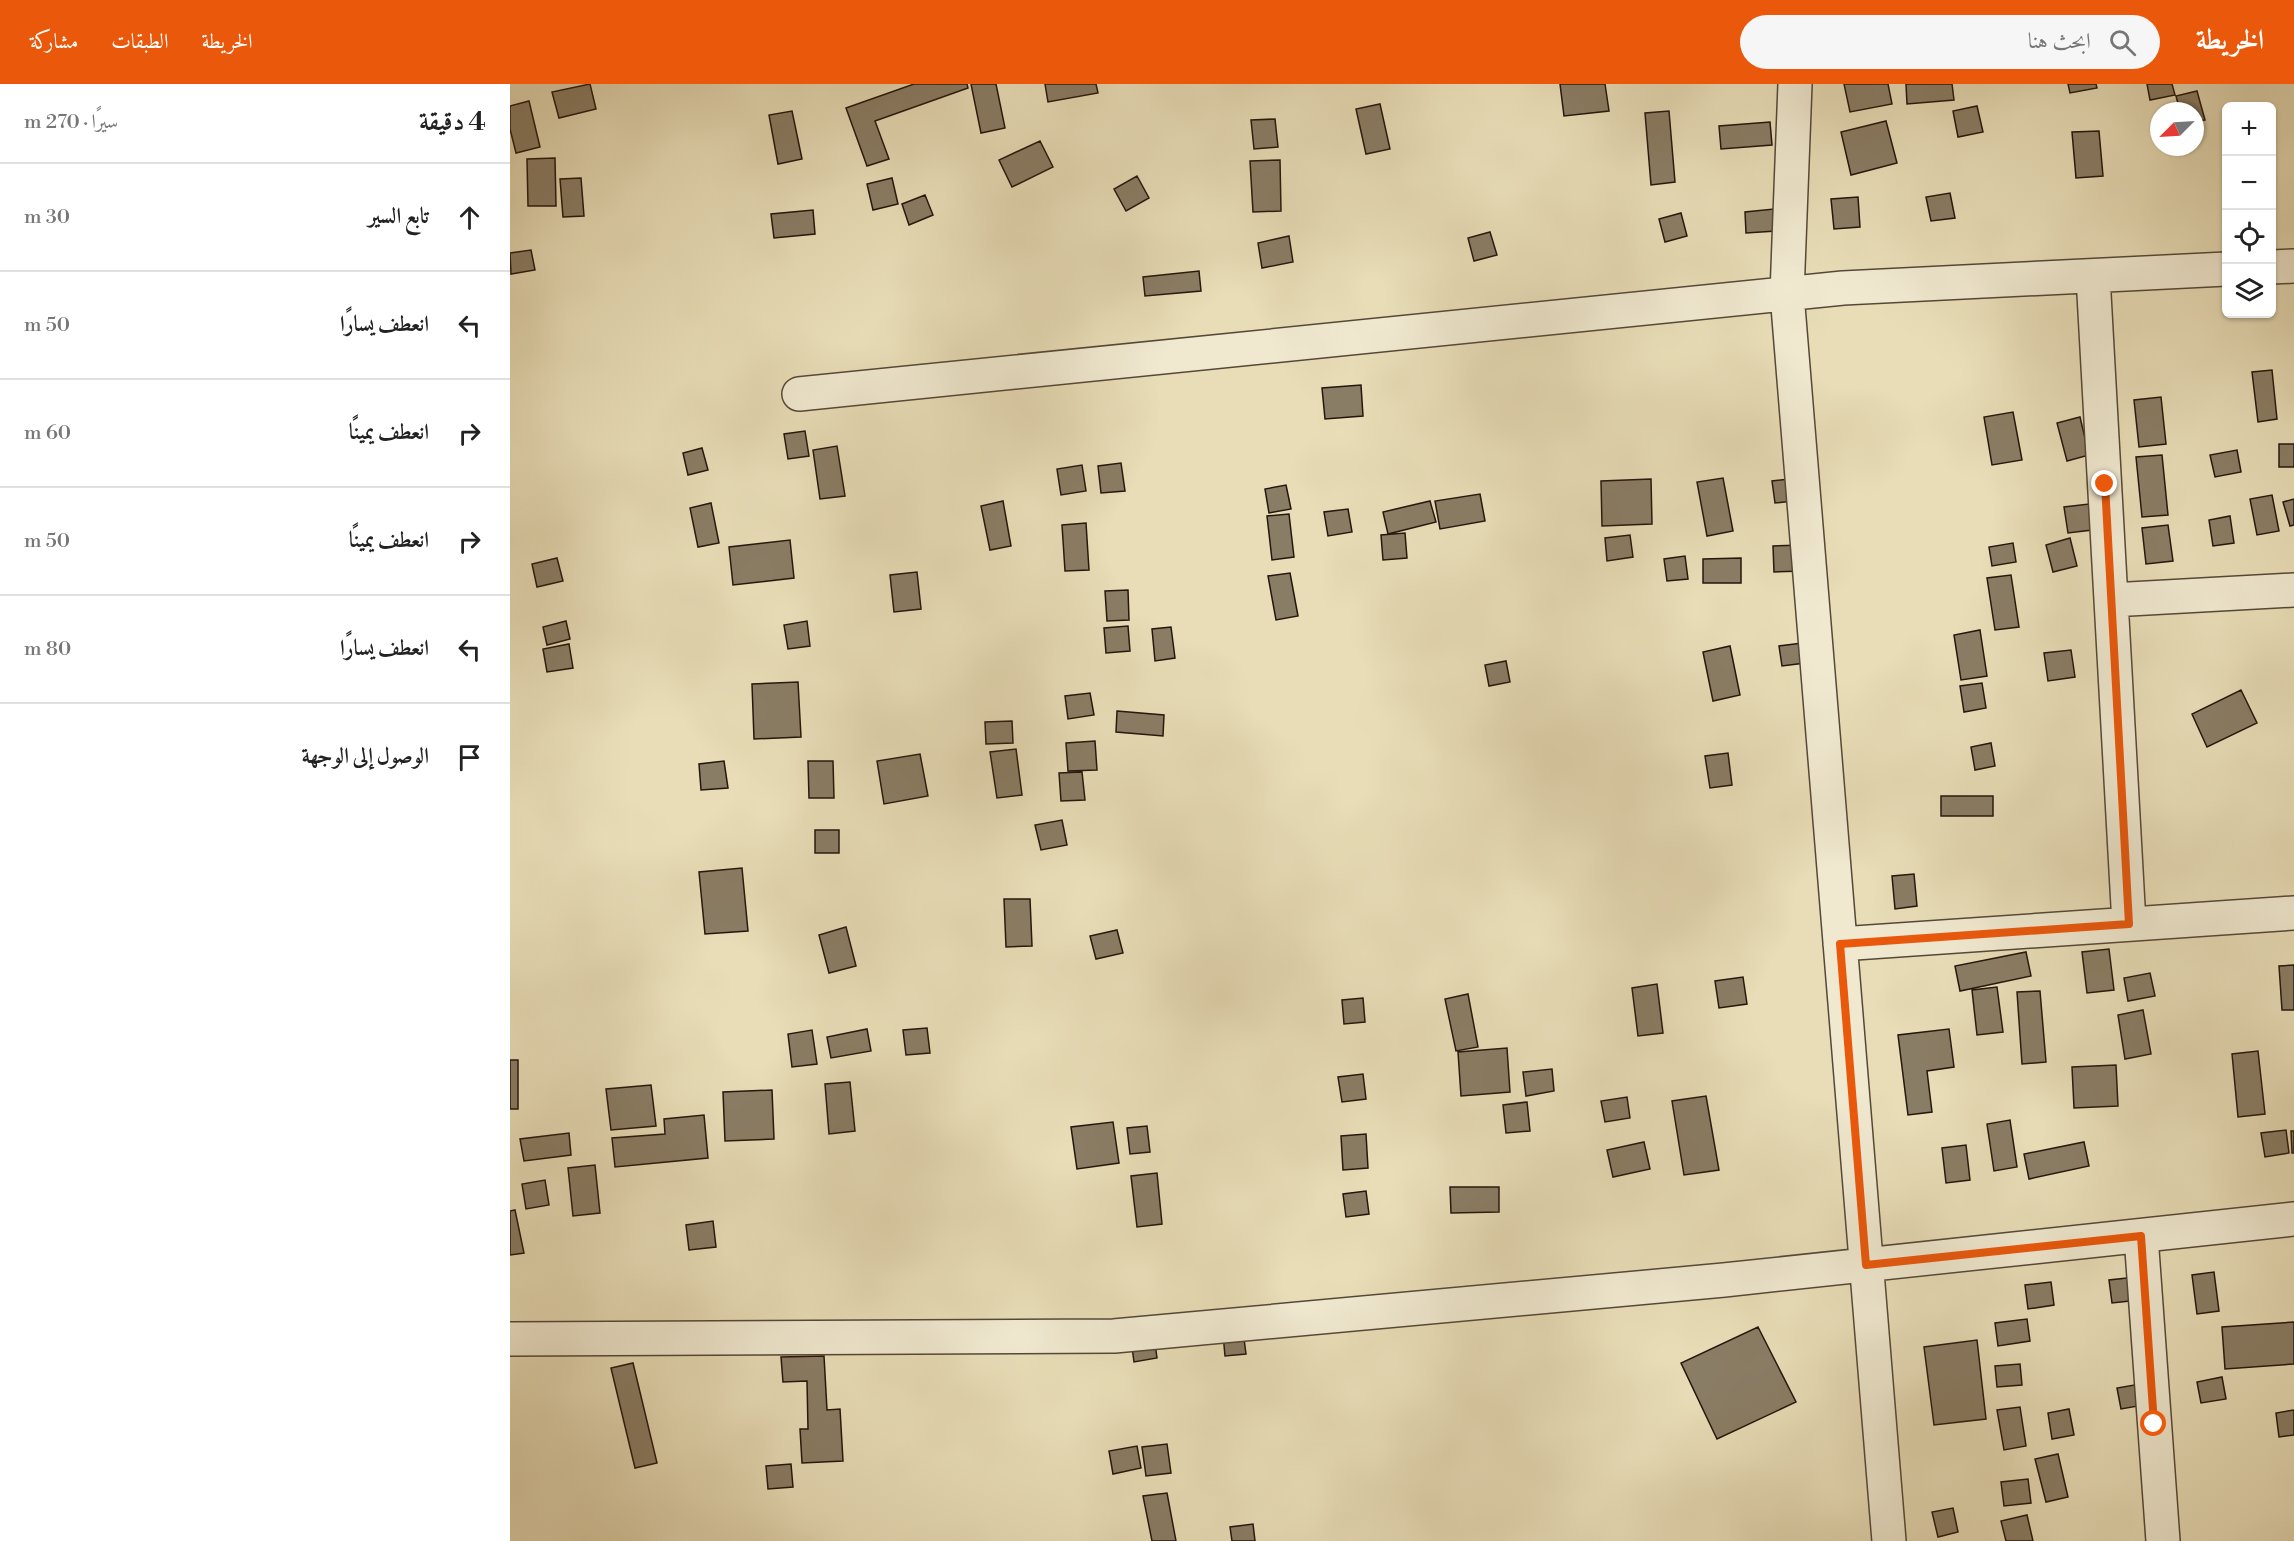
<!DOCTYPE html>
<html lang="ar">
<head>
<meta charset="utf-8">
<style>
  body { margin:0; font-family:"Libre Bodoni",Amiri,serif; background:#f6f6f6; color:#222; direction:rtl }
  .controls { position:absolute; right:18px; top:18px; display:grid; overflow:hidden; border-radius:9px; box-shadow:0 2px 4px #0004 }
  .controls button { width:54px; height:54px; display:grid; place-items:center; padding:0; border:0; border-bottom:2px solid #e0e0e0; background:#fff; color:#222; font:30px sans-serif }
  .compass { position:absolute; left:1640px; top:18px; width:54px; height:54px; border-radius:50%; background:#fff; box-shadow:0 2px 4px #0004; rotate:246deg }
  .stop { position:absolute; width:18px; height:18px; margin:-14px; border:4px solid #ea580c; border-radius:50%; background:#fff }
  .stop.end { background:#ea580c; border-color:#fff; box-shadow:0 2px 6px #0008 }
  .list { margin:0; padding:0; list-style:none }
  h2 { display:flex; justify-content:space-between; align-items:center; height:78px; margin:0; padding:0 24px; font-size:26px }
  h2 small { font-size:20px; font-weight:400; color:#767676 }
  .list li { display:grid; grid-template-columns:39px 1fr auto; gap:18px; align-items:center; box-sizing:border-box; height:108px; padding:0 24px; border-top:2px solid #e0e0e0 }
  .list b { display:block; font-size:22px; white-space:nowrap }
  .list em { font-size:20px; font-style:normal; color:#767676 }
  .icon { flex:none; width:33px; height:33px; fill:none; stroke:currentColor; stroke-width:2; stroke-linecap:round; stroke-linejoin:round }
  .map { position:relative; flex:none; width:1784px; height:1457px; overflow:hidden; direction:ltr }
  header { display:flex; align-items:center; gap:36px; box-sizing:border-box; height:84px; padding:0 30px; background:#ea580c; color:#fff }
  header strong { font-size:28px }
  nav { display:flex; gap:33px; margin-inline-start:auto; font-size:21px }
  .search { width:420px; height:54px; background:#f6f6f6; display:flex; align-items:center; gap:15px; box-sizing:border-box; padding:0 21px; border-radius:33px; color:#767676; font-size:22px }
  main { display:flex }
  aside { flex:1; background:#fff }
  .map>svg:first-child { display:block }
  .building { fill:#8a7d65; stroke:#24160d; stroke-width:1.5 }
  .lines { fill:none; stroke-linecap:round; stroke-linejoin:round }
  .minor-casing { stroke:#554838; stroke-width:36 }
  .minor { stroke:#f0e9d0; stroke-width:33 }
  .route { stroke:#ea580c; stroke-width:8 }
</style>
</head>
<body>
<header>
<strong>الخريطة</strong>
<div class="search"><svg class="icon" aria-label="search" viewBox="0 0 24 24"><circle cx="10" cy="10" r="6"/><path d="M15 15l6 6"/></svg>ابحث هنا</div>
<nav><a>الخريطة</a><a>الطبقات</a><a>مشاركة</a></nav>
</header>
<main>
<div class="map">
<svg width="1784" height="1457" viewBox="0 0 1784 1457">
  <rect width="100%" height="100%" fill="#e8ddb7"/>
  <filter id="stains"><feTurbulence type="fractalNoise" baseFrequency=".00333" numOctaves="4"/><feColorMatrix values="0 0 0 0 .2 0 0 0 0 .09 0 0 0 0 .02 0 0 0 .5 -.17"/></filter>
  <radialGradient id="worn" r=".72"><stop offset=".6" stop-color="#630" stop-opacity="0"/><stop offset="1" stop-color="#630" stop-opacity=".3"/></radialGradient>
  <path class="building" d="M80,0L86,25L49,34L42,8Z
    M404,0H457L458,4L365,37L379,75L357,82L336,24Z
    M461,0H486L495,44L471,49Z
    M535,0H586L588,9L538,18Z
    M1050,0H1095L1099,27L1054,32Z
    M1334,0H1378L1382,20L1340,28Z
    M1396,0H1442L1444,16L1397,20Z
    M1558,0H1586L1587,4L1560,9Z
    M1637,0H1662L1665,11L1640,16Z
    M1687,7L1695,36L1685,38V27H1670L1666,12Z
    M19,17L30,63L6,69L0,45V22Z
    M870,20L880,65L856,70L846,25Z
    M1467,22L1473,48L1448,53L1443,27Z
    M282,27L292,75L268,80L259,31Z
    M1159,27L1165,98L1141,101L1135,29Z
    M765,35L768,63L744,65L741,36Z
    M1376,37L1387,79L1341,91L1331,48Z
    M1260,38L1262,61L1211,65L1209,42Z
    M1589,47L1593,92L1566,94L1562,48Z
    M530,57L543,83L502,103L489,76Z
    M45,74L46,122H18L17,75Z
    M770,76L771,127L743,128L740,77Z
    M627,92L639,114L616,127L604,105Z
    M71,94L74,132L53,133L50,95Z
    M382,94L388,120L363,126L357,100Z
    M1440,109L1445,134L1421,137L1416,113Z
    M415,111L423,131L399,141L392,120Z
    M1348,113L1350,143L1324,145L1321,115Z
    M1264,125L1266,147L1236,149L1235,128Z
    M303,126L305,150L264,154L261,130Z
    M1171,129L1177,152L1155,158L1149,135Z
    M980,148L987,171L964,177L958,154Z
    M779,152L783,178L752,184L748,159Z
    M21,166L25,186L1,190L0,169Z
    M689,187L691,207L635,212L633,193Z
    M1762,286L1767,335L1748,338L1742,288Z
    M851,301L853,332L815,335L812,304Z
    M1651,313L1656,360L1629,363L1624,316Z
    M1503,328L1512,376L1482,381L1474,333Z
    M1570,333L1579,371L1557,377L1547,339Z
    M295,347L299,372L278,375L274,350Z
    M1769,360H1784V383H1769Z
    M327,362L335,412L310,415L303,366Z
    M192,364L198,386L178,391L173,369Z
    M1727,366L1731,388L1705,393L1700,371Z
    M1652,371L1658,431L1632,433L1626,373Z
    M611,379L615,407L591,409L588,382Z
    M572,381L576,407L551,411L547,385Z
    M1213,394L1223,447L1197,452L1187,398Z
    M1289,394L1292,416L1265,419L1262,397Z
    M1141,395L1142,440L1092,442L1091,397Z
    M776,401L781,425L759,429L755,405Z
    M970,410L975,437L930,445L925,417Z
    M1762,411L1769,447L1747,451L1740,415Z
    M1784,415V441L1780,442L1773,418Z
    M493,417L501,462L480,466L471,422Z
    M920,417L926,438L878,450L873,428Z
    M201,419L209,459L188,463L180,424Z
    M1579,420L1582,446L1558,449L1554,423Z
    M838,425L842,448L818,452L814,428Z
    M779,430L784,473L762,476L757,432Z
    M1720,432L1724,459L1703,462L1699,436Z
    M576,439L579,486L555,487L552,441Z
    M1658,441L1663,477L1636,480L1632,444Z
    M895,449L897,474L873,476L871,451Z
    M1120,451L1123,473L1097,477L1095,454Z
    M1560,454L1567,482L1543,488L1536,461Z
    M280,456L284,494L223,501L219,463Z
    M1503,459L1506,478L1482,482L1479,463Z
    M1292,461L1293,487L1264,488L1263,462Z
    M1175,472L1178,495L1157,497L1154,475Z
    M47,474L53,497L27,503L22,480Z
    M1231,474V499H1193V475Z
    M407,488L411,525L384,528L380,491Z
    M780,489L788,532L766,536L758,492Z
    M1501,491L1509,543L1485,546L1477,494Z
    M618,506L619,536L597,537L595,507Z
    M56,537L60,555L37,561L33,543Z
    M297,537L300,562L278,565L274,541Z
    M618,542L620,567L596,569L594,544Z
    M661,543L665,574L645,577L642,545Z
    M1470,546L1477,592L1451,596L1444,551Z
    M1292,559L1295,579L1272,582L1269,562Z
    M59,560L63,584L37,588L33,565Z
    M1220,562L1230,611L1203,617L1193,568Z
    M1561,566L1565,593L1538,597L1534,569Z
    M996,577L1000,598L979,602L975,581Z
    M288,598L291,653L244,655L242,600Z
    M1472,599L1476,624L1454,628L1450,602Z
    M1731,606L1747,639L1697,663L1682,630Z
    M580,609L584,631L558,635L555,612Z
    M607,627L654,631L653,652L606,648Z
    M502,637L503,659L476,660L475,638Z
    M585,657L587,686L558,687L556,659Z
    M1481,659L1485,682L1465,686L1461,663Z
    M506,665L512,711L487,714L480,668Z
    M1218,669L1222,701L1200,704L1195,672Z
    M410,670L418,712L374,720L367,677Z
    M214,677L218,704L191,706L189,680Z
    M298,677H323L324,714H299Z
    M572,688L575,716L551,717L549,689Z
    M1431,712H1483V732H1431Z
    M552,736L557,761L531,766L525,741Z
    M305,746H329V769H305Z
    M232,784L238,847L195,850L189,788Z
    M1404,790L1407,822L1385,825L1382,792Z
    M494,815H520L522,862L496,863Z
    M336,843L346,882L319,889L309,851Z
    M607,846L613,869L586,875L580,852Z
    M1599,865L1604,906L1577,909L1572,868Z
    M1516,868L1521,892L1450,907L1445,882Z
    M1784,881V926H1772L1769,882Z
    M1640,889L1645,912L1618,917L1614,894Z
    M1233,893L1237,920L1209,924L1205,897Z
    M1147,900L1153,949L1128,952L1122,904Z
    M1487,903L1493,948L1467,951L1462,906Z
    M1530,907L1536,978L1512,980L1507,908Z
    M958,910L968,963L946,967L935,915Z
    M853,914L855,938L834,940L832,916Z
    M1633,926L1641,970L1615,975L1608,931Z
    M417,944L420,969L396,971L393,946Z
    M357,945L361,967L321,974L317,953Z
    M1439,945L1444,983L1417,987L1422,1028L1398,1031L1388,951Z
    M302,946L307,980L282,983L278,950Z
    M997,964L1000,1008L951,1012L948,968Z
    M1748,967L1755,1030L1728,1033L1722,970Z
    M0,976H8V1025H0Z
    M1606,981L1608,1022L1564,1024L1562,983Z
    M1042,985L1044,1007L1016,1012L1013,988Z
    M853,990L856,1015L832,1018L828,993Z
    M340,998L345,1047L319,1050L315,1000Z
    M141,1001L146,1042L101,1046L96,1005Z
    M262,1006L264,1055L215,1057L213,1008Z
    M1196,1012L1209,1086L1174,1091L1162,1017Z
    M1117,1013L1120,1034L1095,1038L1091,1017Z
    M1017,1018L1020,1047L996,1049L993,1021Z
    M194,1031L198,1074L105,1083L102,1054L155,1050L154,1035Z
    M1500,1036L1507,1083L1484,1087L1477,1040Z
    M603,1038L609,1079L567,1085L561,1043Z
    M637,1042L640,1068L620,1070L617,1044Z
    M1776,1046L1779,1069L1755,1073L1751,1049Z
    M1781,1047H1784V1069H1782Z
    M59,1049L61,1071L14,1077L10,1055Z
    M856,1050L858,1084L833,1086L831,1052Z
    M1134,1058L1140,1085L1103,1093L1097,1066Z
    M1574,1058L1579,1082L1519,1095L1514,1070Z
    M1456,1061L1460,1096L1436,1099L1432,1064Z
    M85,1081L90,1129L63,1132L58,1084Z
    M647,1089L652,1140L627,1143L621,1092Z
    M35,1096L39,1121L16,1125L12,1100Z
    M940,1103H989V1128L941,1129Z
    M856,1107L859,1130L836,1133L833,1110Z
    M5,1126L14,1169L0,1171V1127Z
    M203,1137L206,1163L179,1166L176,1141Z
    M1704,1188L1709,1227L1687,1230L1682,1191Z
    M1626,1193L1629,1216L1602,1219L1599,1196Z
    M1541,1198L1544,1221L1518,1225L1515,1201Z
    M1517,1235L1520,1257L1488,1262L1485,1239Z
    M1784,1238V1280L1715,1285L1712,1243Z
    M1248,1243L1286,1318L1207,1355L1171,1279Z
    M733,1247L736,1270L715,1272L713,1250Z
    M644,1252L647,1274L624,1278L621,1256Z
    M1467,1256L1476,1335L1424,1341L1414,1263Z
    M314,1272L317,1326L330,1325L333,1377L292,1379L290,1345H298L297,1297L273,1298L271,1273Z
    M123,1279L147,1379L125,1384L101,1284Z
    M1510,1280L1512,1301L1487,1303L1485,1282Z
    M1712,1293L1716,1315L1691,1319L1687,1298Z
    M1630,1300L1634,1321L1611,1325L1607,1304Z
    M1510,1323L1516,1362L1494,1366L1487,1326Z
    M1559,1325L1564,1351L1542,1355L1538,1329Z
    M1784,1326V1351L1769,1353L1766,1329Z
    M657,1360L661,1389L636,1392L632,1363Z
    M627,1362L631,1384L603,1390L599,1367Z
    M1548,1370L1558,1413L1536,1418L1525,1375Z
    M281,1380L283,1403L258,1405L256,1382Z
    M1518,1395L1521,1419L1494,1422L1491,1398Z
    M657,1409L666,1457H642L633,1412Z
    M1443,1424L1448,1448L1428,1453L1422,1428Z
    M1517,1431L1523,1457H1496L1491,1437Z
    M743,1440L745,1457H722L720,1443Z"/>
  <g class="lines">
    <g class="minor-casing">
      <path id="minor" d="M1285,0L1277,210L1379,1457
        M1762,183L1784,182
        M1583,192L1619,840
        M289,310L1333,204L1716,185
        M1601,516L1784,506
        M1330,860L1784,829
        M1631,1152L1653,1457
        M0,1255L604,1252L1214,1196L1784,1135"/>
    </g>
    <use href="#minor" class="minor"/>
  </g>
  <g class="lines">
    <path class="route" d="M1595,400L1619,840L1330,860L1356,1181L1631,1152L1644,1340"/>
  </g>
  <rect width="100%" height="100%" filter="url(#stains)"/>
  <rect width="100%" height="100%" fill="url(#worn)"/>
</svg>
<div class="controls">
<button>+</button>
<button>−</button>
<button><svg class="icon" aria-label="locate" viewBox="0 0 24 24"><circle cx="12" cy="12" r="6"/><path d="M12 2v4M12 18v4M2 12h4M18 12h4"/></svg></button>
<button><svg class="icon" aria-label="layers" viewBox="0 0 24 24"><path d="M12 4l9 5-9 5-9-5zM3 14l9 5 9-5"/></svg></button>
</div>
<svg class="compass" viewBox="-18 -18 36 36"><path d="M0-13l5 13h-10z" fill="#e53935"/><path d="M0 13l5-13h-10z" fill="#767676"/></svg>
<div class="stop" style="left:1644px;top:1340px"></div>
<div class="stop end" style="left:1595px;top:400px"></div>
</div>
<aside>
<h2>4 دقيقة<small>سيرًا · 270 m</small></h2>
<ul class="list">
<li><svg class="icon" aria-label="ahead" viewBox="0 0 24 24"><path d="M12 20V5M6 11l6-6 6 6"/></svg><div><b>تابع السير</b></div><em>30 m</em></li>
<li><svg class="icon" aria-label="left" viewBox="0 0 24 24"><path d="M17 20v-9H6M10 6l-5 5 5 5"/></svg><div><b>انعطف يسارًا</b></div><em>50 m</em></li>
<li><svg class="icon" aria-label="right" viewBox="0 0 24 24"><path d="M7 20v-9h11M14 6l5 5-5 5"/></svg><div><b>انعطف يمينًا</b></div><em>60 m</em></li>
<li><svg class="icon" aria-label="right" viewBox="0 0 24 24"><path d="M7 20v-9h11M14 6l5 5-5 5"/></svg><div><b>انعطف يمينًا</b></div><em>50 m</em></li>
<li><svg class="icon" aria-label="left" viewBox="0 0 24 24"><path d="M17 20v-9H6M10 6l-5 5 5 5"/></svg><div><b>انعطف يسارًا</b></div><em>80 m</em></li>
<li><svg class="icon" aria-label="arrive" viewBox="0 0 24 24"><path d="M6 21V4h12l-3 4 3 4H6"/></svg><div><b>الوصول إلى الوجهة</b></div></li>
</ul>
</aside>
</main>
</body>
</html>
